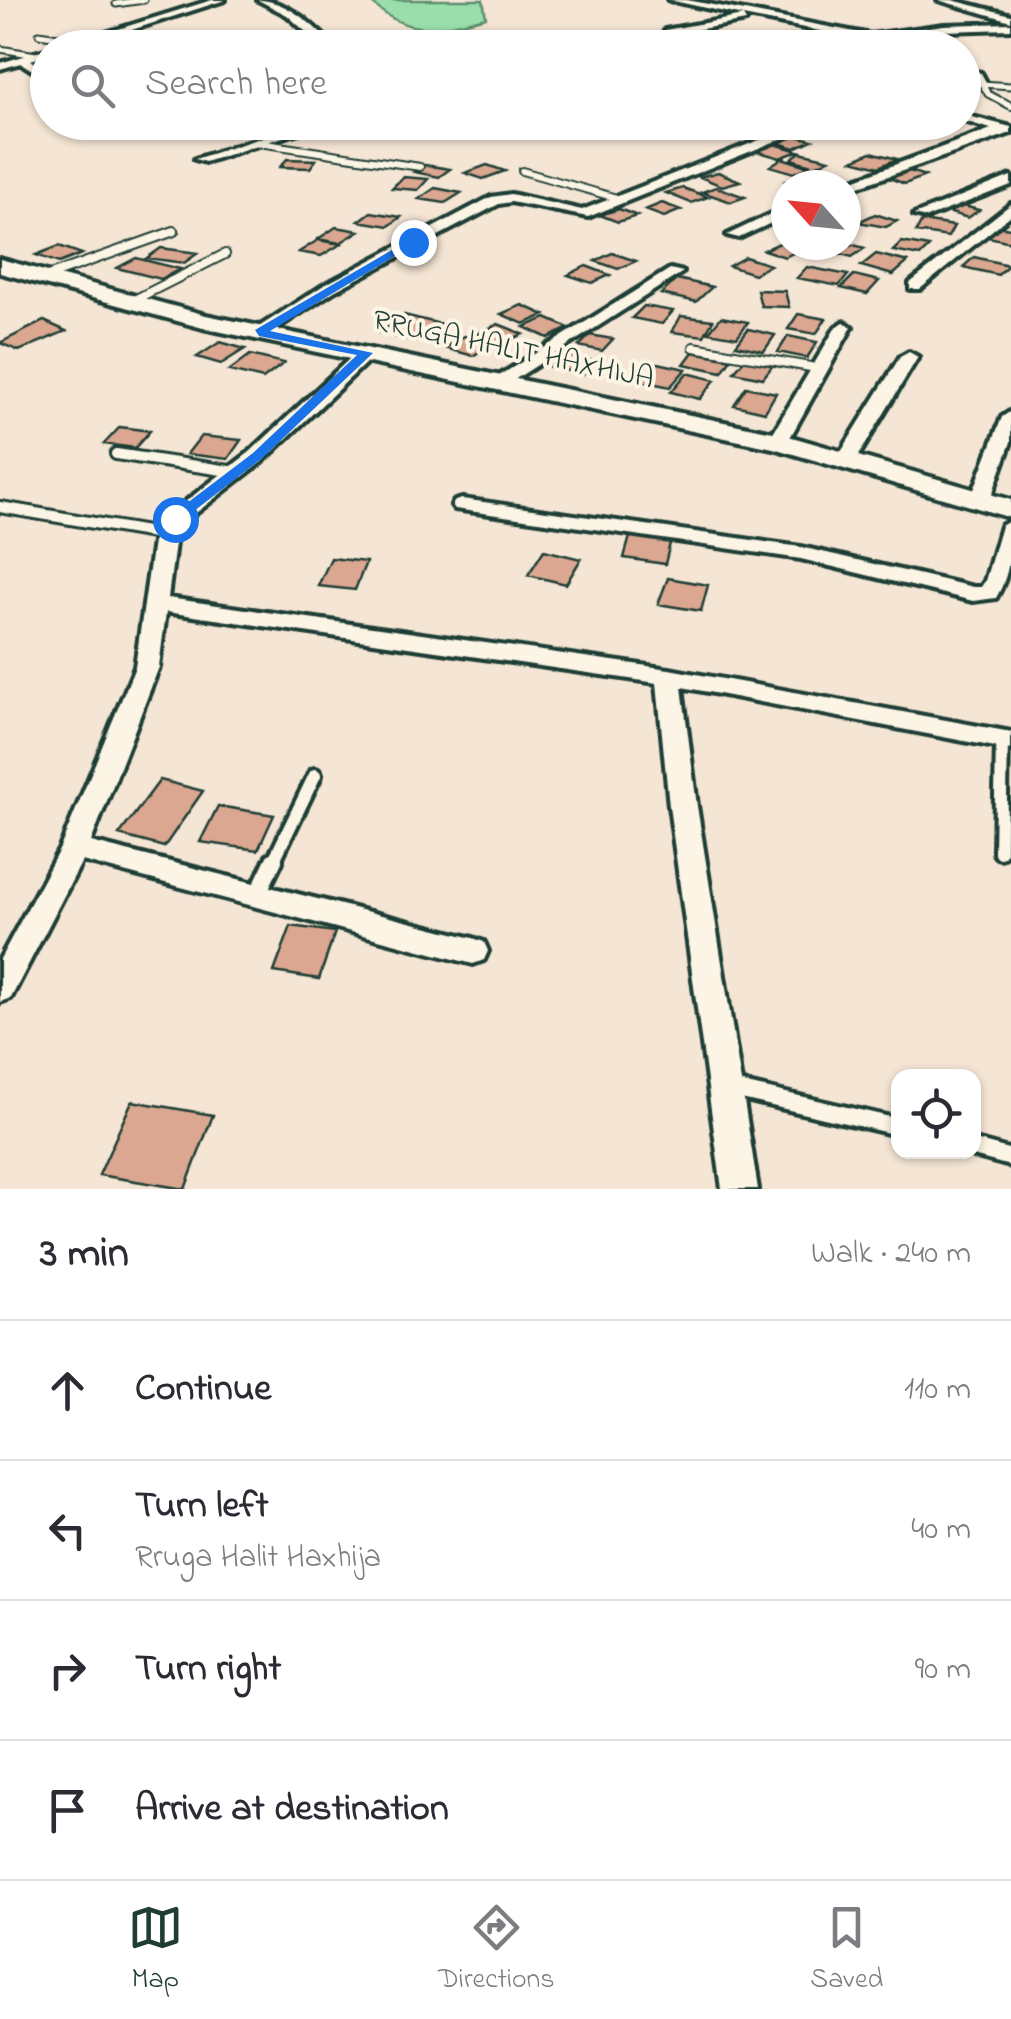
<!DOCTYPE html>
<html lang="en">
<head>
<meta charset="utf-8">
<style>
  body { margin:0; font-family:"Indie Flower",sans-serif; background:#f2f2f3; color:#2b2b33 }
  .controls { position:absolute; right:30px; bottom:30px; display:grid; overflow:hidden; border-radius:20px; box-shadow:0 2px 8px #0004 }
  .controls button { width:90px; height:90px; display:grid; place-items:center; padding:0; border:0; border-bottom:2px solid #e1e1e2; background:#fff; color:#2b2b33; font:50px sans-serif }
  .compass { position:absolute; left:771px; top:170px; width:90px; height:90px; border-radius:50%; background:#fff; box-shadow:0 2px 8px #0004; rotate:297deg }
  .stop { position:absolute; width:30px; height:30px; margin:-22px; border:8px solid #1a73e8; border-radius:50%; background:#fff }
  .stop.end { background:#1a73e8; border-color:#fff; box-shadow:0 2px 10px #0008 }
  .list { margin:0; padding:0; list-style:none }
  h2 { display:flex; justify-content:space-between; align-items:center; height:130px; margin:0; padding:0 40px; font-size:42px }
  h2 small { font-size:32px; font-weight:400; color:#7c7c81 }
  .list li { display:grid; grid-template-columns:65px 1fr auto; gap:30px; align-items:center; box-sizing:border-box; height:140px; padding:0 40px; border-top:2px solid #e1e1e2 }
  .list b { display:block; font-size:38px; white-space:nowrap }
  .list p { margin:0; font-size:32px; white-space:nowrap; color:#7c7c81 }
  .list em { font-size:32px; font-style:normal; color:#7c7c81 }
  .icon { flex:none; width:55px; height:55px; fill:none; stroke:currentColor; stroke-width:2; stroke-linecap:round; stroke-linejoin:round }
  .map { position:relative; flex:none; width:1011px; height:1189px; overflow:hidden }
  .search { position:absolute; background:#fff; box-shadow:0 2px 8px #0004; left:30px; right:30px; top:30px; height:110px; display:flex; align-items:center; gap:25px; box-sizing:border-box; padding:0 35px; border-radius:55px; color:#7c7c81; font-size:38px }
  .sheet { height:690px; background:#fff }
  nav { display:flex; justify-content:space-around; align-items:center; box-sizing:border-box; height:140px; border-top:2px solid #e1e1e2; background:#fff; font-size:28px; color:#7c7c81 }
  nav a { display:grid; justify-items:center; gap:5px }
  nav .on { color:#1f3d34 }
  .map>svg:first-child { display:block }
  .green { fill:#9adfab; stroke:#5c8e70; stroke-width:2.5 }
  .building { fill:#dba790; stroke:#1f3d34; stroke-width:2.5 }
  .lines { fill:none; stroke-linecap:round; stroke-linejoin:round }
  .lane-far5-casing { stroke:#1f3d34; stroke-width:9 }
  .lane-far4-casing { stroke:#1f3d34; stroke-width:10 }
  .lane-far3-casing { stroke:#1f3d34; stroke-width:12 }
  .lane-far2-casing { stroke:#1f3d34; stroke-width:16 }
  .lane-far1-casing { stroke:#1f3d34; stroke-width:20 }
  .lane-casing { stroke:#1f3d34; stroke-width:24 }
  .street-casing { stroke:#1f3d34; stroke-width:8 }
  .secondary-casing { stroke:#1f3d34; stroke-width:8 }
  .lane-far5 { stroke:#fcf5e5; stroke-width:5 }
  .lane-far4 { stroke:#fcf5e5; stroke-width:6 }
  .lane-far3 { stroke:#fcf5e5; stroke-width:8 }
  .lane-far2 { stroke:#fcf5e5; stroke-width:10 }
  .lane-far1 { stroke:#fcf5e5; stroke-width:12 }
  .lane { stroke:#fcf5e5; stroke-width:16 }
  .street { fill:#fcf5e5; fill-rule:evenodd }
  .secondary { fill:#fcf5e5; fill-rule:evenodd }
  .route { fill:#1a73e8 }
  .labels { text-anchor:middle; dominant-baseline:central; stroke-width:8; stroke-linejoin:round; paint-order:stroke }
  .far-street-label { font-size:30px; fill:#1f3d34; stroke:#fcf5e5 }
</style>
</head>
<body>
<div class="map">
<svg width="1011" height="1189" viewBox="0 0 1011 1189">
  <rect width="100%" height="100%" fill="#f5e5d4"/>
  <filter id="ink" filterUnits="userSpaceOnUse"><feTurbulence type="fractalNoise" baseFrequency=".01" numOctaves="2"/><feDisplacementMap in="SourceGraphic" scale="20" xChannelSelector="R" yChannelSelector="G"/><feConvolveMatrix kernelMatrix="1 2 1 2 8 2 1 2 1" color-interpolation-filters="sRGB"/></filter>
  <g filter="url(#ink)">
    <path class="green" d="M369,0H483L486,17C439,29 407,39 369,0Z"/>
    <path class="building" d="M262,122H284L287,124L278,126L286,129L266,135L245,127Z
      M233,124L244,130L215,136L205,131Z
      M789,134L812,140L795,148L771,141Z
      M775,144L798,151L780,158L756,151Z
      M800,152L829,159L815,166L791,159Z
      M871,152L897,159L879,167L853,160Z
      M782,158L810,167L794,173L770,166Z
      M287,159L316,160L310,168L280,167Z
      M425,165L450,169L439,177L414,172Z
      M487,165L505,171L483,179L465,173Z
      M901,168L925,176L905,184L881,175Z
      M718,172L740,181L722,186L700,177Z
      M807,174L834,183L798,185L786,181Z
      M403,177L428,179L418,190L392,188Z
      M716,187L745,197L731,202L702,192Z
      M435,188L461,193L445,203L419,199Z
      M683,188L708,197L691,203L666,193Z
      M662,203L681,210L664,217L645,210Z
      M956,204L979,210L968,218L944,211Z
      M619,209L637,216L618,222L600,215Z
      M371,212L401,217L389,226L359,221Z
      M875,214L897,221L886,227L858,222Z
      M922,221L954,226L948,237L916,232Z
      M997,226L1011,228V242L988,237Z
      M336,227L359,231L340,243L318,239Z
      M318,240L341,244L321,256L299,252Z
      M782,242L786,245L803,248L785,257L764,250Z
      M902,242L929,247L920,256L893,251Z
      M846,243L865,248L852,257L827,250Z
      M59,246L82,254L59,263L36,255Z
      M161,248L198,253L184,263L147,258Z
      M612,253L636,261L618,269L595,261Z
      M876,254L908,262L893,275L861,266Z
      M745,257L770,265L754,274L729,266Z
      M974,257L1008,265L998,275L963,267Z
      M136,258L180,269L161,279L117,268Z
      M586,266L610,275L592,283L568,275Z
      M807,267L848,275L839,286L797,278Z
      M854,275L879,281L867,294L841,288Z
      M677,279L712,287L696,302L661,294Z
      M757,290L785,291L789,307L761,306Z
      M522,305L545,315L524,324L501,314Z
      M644,306L673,311L662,324L632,318Z
      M798,314L826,319L816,334L788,329Z
      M404,315L441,324L417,342L380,333Z
      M681,316L713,320L704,336L672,332Z
      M721,317L748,322L737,337L709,332Z
      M546,318L569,328L548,338L524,327Z
      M44,321L66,331L19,351L0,343Z
      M498,324L523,334L502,344L477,334Z
      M748,329L775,335L764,351L736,345Z
      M590,335L613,339L602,351L579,346Z
      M464,336L491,344L473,356L445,348Z
      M788,336L817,342L807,358L778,352Z
      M220,342L245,349L221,364L197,357Z
      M693,352L731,359L722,372L684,364Z
      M562,354L594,361L583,374L550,367Z
      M250,355L284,363L263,379L229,371Z
      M745,359L773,365L763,378L734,372Z
      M658,363L686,369L670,387L642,381Z
      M687,373L715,380L700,399L671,392Z
      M746,387L776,393L765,412L734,405Z
      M120,427L150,431L135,448L104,444Z
      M201,436L241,440L228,459L187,454Z
      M631,533L671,539L665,564L624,558Z
      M544,550L581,559L566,584L528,575Z
      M331,558L366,562L355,590L318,586Z
      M668,578L708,585L701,611L658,604Z
      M160,780L203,791L164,847L119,835Z
      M218,806L274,815L258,850L200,842Z
      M291,926L335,932L319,979L274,972Z
      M132,1101L213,1115L185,1189L99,1175Z"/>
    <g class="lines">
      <g class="lane-far5-casing">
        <path id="lane-far5" d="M116,4L144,0
          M39,34L84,41
          M753,45L839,32
          M834,48L879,38
          M0,49L36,55
          M982,84L988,94L1007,104
          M982,84L1011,86"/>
      </g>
      <g class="lane-far4-casing">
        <path id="lane-far4" d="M1002,101L1011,106
          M343,122L444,133
          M259,143L420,167
          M522,171L620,199
          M168,233L174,231"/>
      </g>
      <g class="lane-far3-casing">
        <path id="lane-far3" d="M42,278L174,231
          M128,303L225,254
          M694,347L822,369"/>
      </g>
      <g class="lane-far2-casing">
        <path id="lane-far2" d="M116,454L236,472
          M0,507L165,535"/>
      </g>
      <g class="lane-far1-casing">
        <path id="lane-far1" d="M1000,852L1002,740
          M273,862L315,775"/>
      </g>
      <g class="lane-casing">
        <path id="lane" d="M258,893L274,860
          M729,1088L898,1127
          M974,1148L1011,1158"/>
      </g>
      <g class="street-casing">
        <path id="street" d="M212,0H225L113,36L112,39L122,48H110L103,41L57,48Z
          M258,0C288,0 315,27 336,48H324L287,15Z
          M669,0H687L871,35L944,25L1011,23V29L944,31L871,41L743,16L746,21L668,35L665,30L743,16Z
          M938,0H952L1011,15V21Z
          M48,49V55L31,60L48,72V80L21,63L0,69V63Z
          M964,70L981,73L987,84L978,86L973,78L964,76Z
          M964,115L1011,127V133L851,189L840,185L991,129L964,121Z
          M310,122H330L205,162L195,159Z
          M805,122H823L588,217L511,202L499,204L334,291L265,336H253L251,332L324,285L491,197L511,194L582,210Z
          M1011,176V185L926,218L914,215Z
          M1011,204V215L920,289H910V283Z
          M786,207V216L739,238L727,235Z
          M670,269L683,272L506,385H494L491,381Z
          M844,322L852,327L788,441L785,445H771L768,441L836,327Z
          M366,348L374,353L372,357L264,460L183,523L176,535L168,598L669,669L1011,732V750L682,687L697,806L758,1189H722L669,806L657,683L166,612L159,667L91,842L473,938L484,942L488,951L484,960L473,964L82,861L11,998L0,1002V959L60,848L135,667L154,535L168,515L250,452L360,349Z
          M909,352L918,357L856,460L853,464H839L836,460L900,357Z
          M1011,411V442L990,500L987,504H973L970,500L1002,417Z
          M462,499L801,547L973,587H981L985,581L1001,526L1011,520C1011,549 1011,573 996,598L973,601L801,559L455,509L452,505L455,501Z"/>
      </g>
      <g class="secondary-casing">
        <path id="secondary" d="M0,259L206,315L778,433L1011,500V518L773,448L203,328L0,273Z"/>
      </g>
      <use href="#lane-far5" class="lane-far5"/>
      <use href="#lane-far4" class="lane-far4"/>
      <use href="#lane-far3" class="lane-far3"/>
      <use href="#lane-far2" class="lane-far2"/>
      <use href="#lane-far1" class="lane-far1"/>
      <use href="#lane" class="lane"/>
      <use href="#street" class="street"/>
      <use href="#secondary" class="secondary"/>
    </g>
  </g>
  <path class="route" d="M409,240L418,242L270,331L373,353L262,458L180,522H170V516L253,453L357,355L259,336L255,330Z"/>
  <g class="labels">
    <g class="far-street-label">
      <text transform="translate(513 351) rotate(12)">RRUGA HALIT HAXHIJA</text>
    </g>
  </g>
</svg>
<div class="controls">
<button><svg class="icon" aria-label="locate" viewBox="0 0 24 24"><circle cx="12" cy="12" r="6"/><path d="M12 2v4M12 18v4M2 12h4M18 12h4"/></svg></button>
</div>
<svg class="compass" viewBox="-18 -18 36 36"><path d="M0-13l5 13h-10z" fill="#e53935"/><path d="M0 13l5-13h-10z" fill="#7c7c81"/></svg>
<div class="stop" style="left:175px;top:519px"></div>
<div class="stop end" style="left:413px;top:242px"></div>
<div class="search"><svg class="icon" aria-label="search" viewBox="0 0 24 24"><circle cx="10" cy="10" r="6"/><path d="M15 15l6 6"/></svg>Search here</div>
</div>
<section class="sheet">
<h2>3 min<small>Walk · 240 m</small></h2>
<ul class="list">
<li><svg class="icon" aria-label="ahead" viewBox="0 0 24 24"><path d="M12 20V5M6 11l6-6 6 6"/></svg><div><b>Continue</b></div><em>110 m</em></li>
<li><svg class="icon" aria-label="left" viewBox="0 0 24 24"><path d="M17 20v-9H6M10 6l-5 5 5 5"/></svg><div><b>Turn left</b><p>Rruga Halit Haxhija</p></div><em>40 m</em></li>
<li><svg class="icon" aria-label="right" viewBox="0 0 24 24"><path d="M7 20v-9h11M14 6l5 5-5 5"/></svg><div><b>Turn right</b></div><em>90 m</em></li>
<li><svg class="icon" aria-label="arrive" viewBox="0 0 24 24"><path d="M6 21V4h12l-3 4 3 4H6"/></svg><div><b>Arrive at destination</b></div></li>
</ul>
</section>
<nav>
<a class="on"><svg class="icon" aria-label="map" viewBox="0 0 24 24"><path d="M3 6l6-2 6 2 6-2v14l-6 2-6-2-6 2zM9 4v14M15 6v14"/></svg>Map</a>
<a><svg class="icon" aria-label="directions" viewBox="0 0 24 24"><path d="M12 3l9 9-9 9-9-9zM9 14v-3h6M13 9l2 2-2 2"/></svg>Directions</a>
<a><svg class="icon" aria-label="saved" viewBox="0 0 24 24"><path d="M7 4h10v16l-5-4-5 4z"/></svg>Saved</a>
</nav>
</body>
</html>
